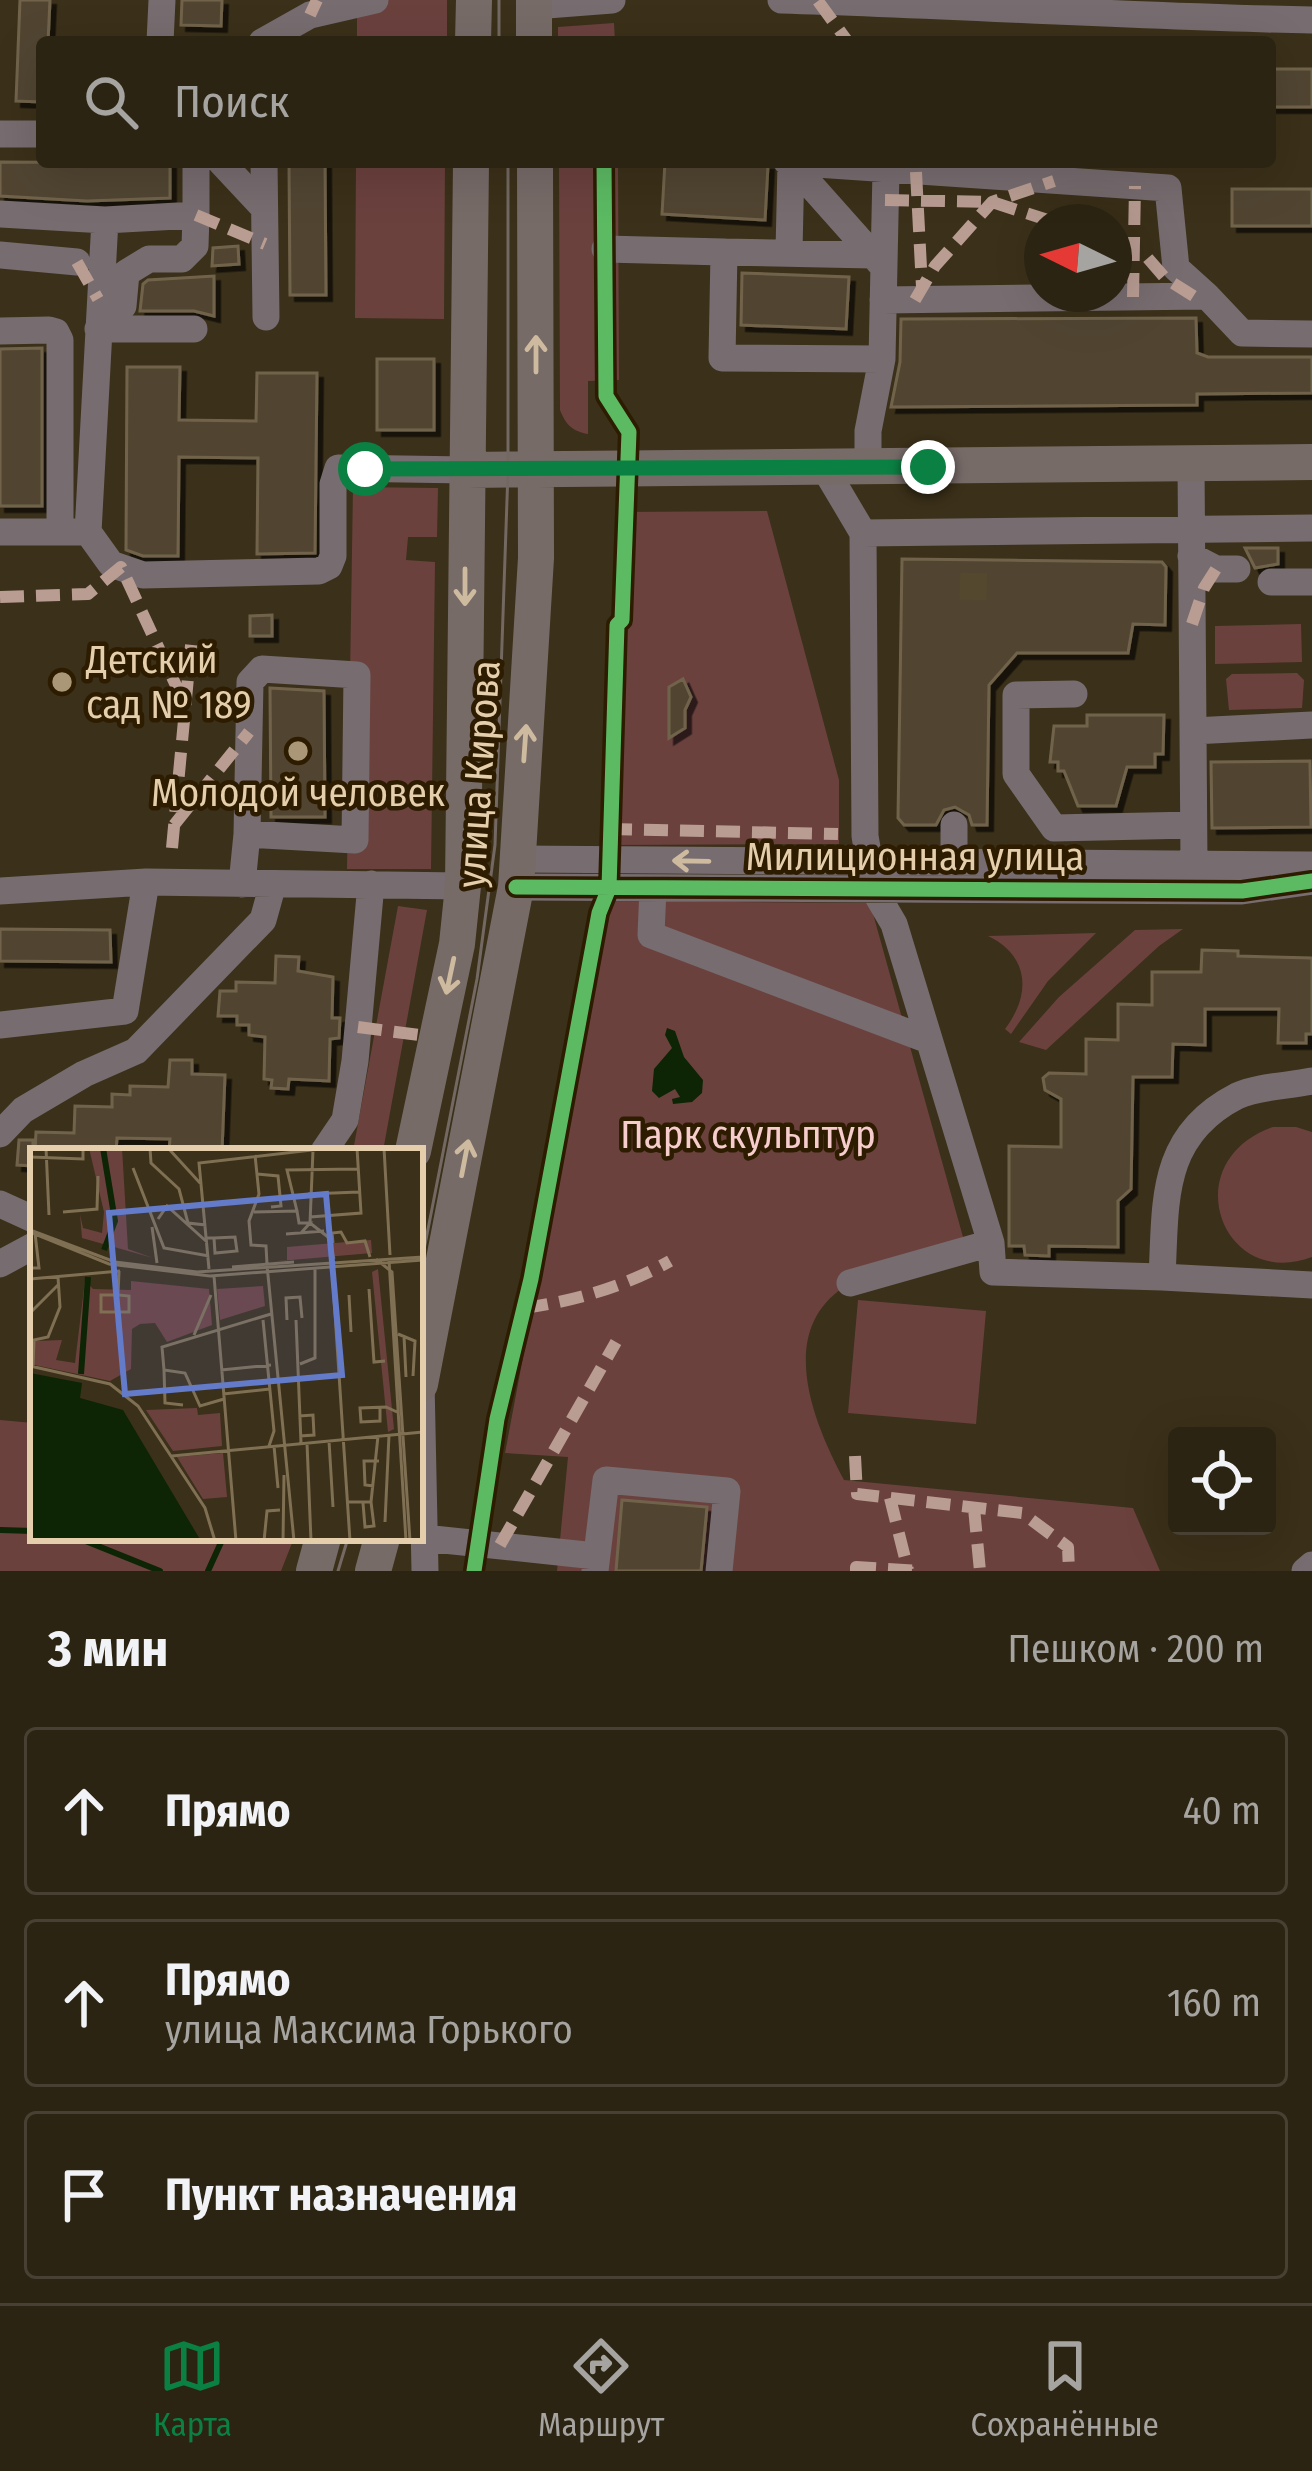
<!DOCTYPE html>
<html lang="ru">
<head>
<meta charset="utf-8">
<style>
  body { margin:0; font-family:"Fira Sans Condensed",sans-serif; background:#342c1c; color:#f1f3f6 }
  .controls { position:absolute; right:36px; bottom:36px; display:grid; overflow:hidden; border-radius:12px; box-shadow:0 12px 48px #0002 }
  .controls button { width:108px; height:108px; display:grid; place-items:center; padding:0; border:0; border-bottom:3px solid #484133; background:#2c2413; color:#f1f3f6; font:60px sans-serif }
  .compass { position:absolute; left:1024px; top:204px; width:108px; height:108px; border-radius:50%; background:#2c2413; box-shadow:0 12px 48px #0002; rotate:275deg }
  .stop { position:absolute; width:36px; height:36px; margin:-27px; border:9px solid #0b8043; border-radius:50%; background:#fff }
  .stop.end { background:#0b8043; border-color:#fff; box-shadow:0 3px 12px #0008 }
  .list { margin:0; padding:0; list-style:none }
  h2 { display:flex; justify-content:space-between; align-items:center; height:156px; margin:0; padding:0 48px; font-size:51px }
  h2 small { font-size:39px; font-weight:400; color:#a6a4a0 }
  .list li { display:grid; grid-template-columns:78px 1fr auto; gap:36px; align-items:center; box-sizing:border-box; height:168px; margin:0 24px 24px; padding:0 24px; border:3px solid #484133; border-radius:12px }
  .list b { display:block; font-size:45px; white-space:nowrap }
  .list p { margin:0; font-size:39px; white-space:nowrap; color:#a6a4a0 }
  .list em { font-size:39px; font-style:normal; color:#a6a4a0 }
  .icon { flex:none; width:66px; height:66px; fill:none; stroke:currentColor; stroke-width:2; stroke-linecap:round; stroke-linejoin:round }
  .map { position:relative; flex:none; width:1312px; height:1571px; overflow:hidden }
  .search { position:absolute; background:#2c2413; box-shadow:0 12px 48px #0002; left:36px; right:36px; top:36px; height:132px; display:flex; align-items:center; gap:30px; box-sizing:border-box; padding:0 42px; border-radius:12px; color:#a6a4a0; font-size:45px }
  .sheet { height:732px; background:#2c2413 }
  nav { display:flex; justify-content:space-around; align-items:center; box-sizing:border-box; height:168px; border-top:3px solid #484133; background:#2c2413; font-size:33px; color:#a6a4a0 }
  nav a { display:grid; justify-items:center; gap:6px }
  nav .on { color:#0b8043 }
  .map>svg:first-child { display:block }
  .green { fill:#6b413e }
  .water { fill:#0d2504 }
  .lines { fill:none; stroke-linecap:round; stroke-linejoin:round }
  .stream { stroke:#0d2504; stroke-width:6 }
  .building { fill:#514530; stroke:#71644b; stroke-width:3; filter:url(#shadow) }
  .minor-tunnel { stroke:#54482f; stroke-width:27; stroke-dasharray:27 14; stroke-linecap:butt }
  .minor { stroke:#776c6f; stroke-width:27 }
  .major { stroke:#776b68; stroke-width:36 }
  .tram { stroke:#736962; stroke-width:3 }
  .quiet { stroke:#b99d93; stroke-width:12; stroke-dasharray:24 12; stroke-linecap:butt }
  .cycleway-casing { stroke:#2d1c00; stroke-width:22 }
  .cycleway { stroke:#5cba63; stroke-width:15 }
  .oneway { stroke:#ceba9e }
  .oneway2 { stroke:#ceba9f }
  .route { stroke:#0b8043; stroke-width:15 }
  .poi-dot { fill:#a99778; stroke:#2d1c00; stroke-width:4.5 }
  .labels { text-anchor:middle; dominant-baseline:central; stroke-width:9; stroke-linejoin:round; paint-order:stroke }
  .poi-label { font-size:39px; fill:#e4ceab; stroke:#2d1c00; text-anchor:start }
  .street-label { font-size:39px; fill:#e4ceab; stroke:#2d1c00 }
  .park-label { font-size:39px; fill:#f6cdcc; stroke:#2d1c00 }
  .inset-river { fill:none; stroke:#0d2504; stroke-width:6 }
  .inset-road { fill:none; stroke:#7f6f53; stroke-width:3 }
  .view { fill:#637bc8; fill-opacity:0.15; stroke:#637bc8; stroke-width:6 }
  .inset-edge { fill:none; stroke:#e4ceab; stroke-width:6 }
</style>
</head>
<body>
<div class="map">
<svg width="1312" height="1571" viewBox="0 0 1312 1571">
  <defs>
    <filter id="shadow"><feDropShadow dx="5.5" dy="5.5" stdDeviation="0" flood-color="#0009"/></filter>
  </defs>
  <rect width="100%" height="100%" fill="#3b3019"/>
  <path class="green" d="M357,0H447V42H357Z
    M614,23L615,42H558V27Z
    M356,162H445L444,319L355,318Z
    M559,162H618L619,380L588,381V434C572,431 566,425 560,410Z
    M353,487L438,488L437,537H408L406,560L435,562L431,869H347Z
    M767,511L839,780V844L611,845L622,512Z
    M1301,624L1302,662L1215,664V626Z
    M1297,673L1304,680L1302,708L1229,710L1226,679L1232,674Z
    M609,901L870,903L963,1237C931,1251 871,1269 844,1287C775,1333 815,1425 844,1480L1133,1508L1160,1571H557L568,1457L505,1453Z
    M398,906L427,910L383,1151H353Z
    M1183,929L1159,946L1046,1050L1019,1042L1059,997L1135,930Z
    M1096,933L1048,981L1011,1034L1005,1029C1031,995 1030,956 988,936Z
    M1273,1127H1296L1312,1132V1257C1222,1291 1174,1162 1273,1127Z
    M858,1300L986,1311L976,1424L848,1413Z
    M0,1420L33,1423V1538H294L281,1571H0Z"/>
  <path class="water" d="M667,1028L675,1031L684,1057L703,1080L702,1093L692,1102L673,1104L672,1099L680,1097L675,1089L659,1098L652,1091L654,1069L672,1048L665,1035Z"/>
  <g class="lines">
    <path class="stream" d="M0,1530L33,1531
      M78,1538L160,1571
      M208,1571L223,1538"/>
  </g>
  <path class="building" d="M20,0H50L48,42H42V102L16,101Z
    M182,0H222L221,26L181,25Z
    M1270,69H1312V107H1270Z
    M0,162L170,163V198L87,201L0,196Z
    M289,162H325L326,295H290Z
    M665,162L768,165L765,220L662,214Z
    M1232,189H1312V226H1232Z
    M238,246L239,264L212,266L213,248Z
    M742,273L849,277L846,329L741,325Z
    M214,276V316L194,311H140L143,284L148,280Z
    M1196,318L1197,353L1208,357H1312V393L1197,394V405L891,407L900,362L901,319Z
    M42,348V506H0V349Z
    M377,359H434V430H377Z
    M127,367H180L179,420L256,421L257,373H317L315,553L257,554L258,458L179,457L178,556H143L126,550Z
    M1245,548H1278V564L1255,568Z
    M902,559L1162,562L1166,567L1165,625L1133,624L1128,653H1017L989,685L987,825H972L969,815L955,807L944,810L936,825H904L898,818Z
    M272,615V636H250V616Z
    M683,679L691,697L685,710V728L669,738V687Z
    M270,688L324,691L325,817H271Z
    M1087,715H1164L1163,754H1155V767H1127L1116,806H1078L1064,771H1058V762H1050L1054,726H1087Z
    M1310,761L1311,827L1212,828L1211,762Z
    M0,929L110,930L111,962L0,961Z
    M1202,950L1238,951V956L1312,958V1034H1306V1043H1278L1279,1009H1205V1045L1173,1044L1172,1077H1133L1131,1189L1118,1201V1247L1049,1246V1256L1025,1255L1024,1246H1009V1146L1061,1147V1099L1045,1090L1043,1078L1049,1073L1086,1074V1039L1118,1040V1004L1152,1005V972H1201Z
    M276,956L299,957L298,971L333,977L332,1018H340L339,1038L330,1039L329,1081L289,1079L288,1089L271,1088L272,1080L264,1079L265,1037L249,1035V1025H237V1016H218L220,991H236V982L275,983Z
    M170,1060H192V1074L225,1075L222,1151H169L170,1139L117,1138L116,1151H35L36,1132L74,1133L75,1106L112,1107V1094L130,1095V1086L168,1087Z
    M19,1140H33V1166L17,1165Z
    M622,1500L707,1507L701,1571H616Z"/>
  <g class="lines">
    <path class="minor-tunnel" d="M973,600L974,560"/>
    <path class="minor" d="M781,0C959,5 1135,17 1312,20
      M534,6L612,0
      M160,42L162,0
      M262,42L310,15L375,0
      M0,134H42
      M221,162L264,208
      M264,162L266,317
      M787,162L1168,188L1176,268L1207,296
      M791,163L880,263
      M0,214L105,220
      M605,249L724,252
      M789,251L791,163
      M0,255L77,262
      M872,255L724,252L722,358L882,359
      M883,300L1207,296L1242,333L1312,334
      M98,329L123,306L126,273L149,259H182L195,246L196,215
      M98,329H194
      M0,331L49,330L56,332L60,340V532
      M1191,464L1194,864
      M825,469L863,533L865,836L874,890L894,924L991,1243L993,1272L1162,1277C1166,1202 1159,1136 1237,1096C1258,1086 1289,1086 1312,1081
      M868,469V431L882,359L886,170
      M0,532H88L111,564L143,575L319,571L329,566L333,556V484L338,468L467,470
      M88,532L105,220L196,215V162
      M863,533L1312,528
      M1191,556L1216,569H1237
      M1271,582H1312
      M1074,694L1016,695V774L1054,828L1193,825
      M1193,731L1312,725
      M518,859L1312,865
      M954,863V825
      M242,884L247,834L355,840L357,675L262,669L250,682L247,834
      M516,887L1242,891L1312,881
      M653,888L651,935L928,1040
      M0,891L146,882L463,886
      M0,1025L125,1011L146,882
      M0,1134L23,1110L84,1074L136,1051L263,920L273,884
      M324,1151L345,1120L355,1061L371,884
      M0,1204L33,1219
      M0,1264L33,1246
      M1162,1277L1312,1285
      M850,1283L991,1243
      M421,1381L425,1571
      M424,1538L596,1556
      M595,1571L606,1480L727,1491L719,1571
      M1305,1571L1312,1565"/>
    <path class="major" d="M534,0V42
      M473,42L474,0
      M467,470L1312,462
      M413,1151L457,944L463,886L471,162
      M420,1384L516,887L536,558L535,162
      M314,1571L323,1538
      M373,1571L382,1538"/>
    <path class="tram" d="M499,42V0
      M420,1270L477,979L495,845L508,471V162
      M338,1571L348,1538"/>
    <path class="quiet" d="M818,1L848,42
      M310,15L317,0
      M791,163V162
      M916,172L922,287
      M885,200L992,202L1054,222
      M196,215L265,244
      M1114,248L1145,255L1165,278L1195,297
      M77,262L98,299
      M1133,297L1135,186
      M915,300L935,266L992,202L1054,181
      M0,597L88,594L121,567L185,705
      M1192,624L1204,588L1216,569
      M174,825L249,732
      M608,829L838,834
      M172,848L192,635
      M358,1027L419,1035
      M524,1308C575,1301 626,1286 670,1261
      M855,1456L857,1494L1022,1513L1068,1547L1069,1571
      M890,1498L908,1570
      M974,1508L980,1571
      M500,1545L616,1342
      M856,1571V1567L918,1571"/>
    <g class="cycleway-casing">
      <path id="cycleway" d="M516,887L1242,891L1312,881
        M474,1571L497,1419L531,1279L599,913L609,888L617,625L622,620L629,432L606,396L604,162"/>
    </g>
    <use href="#cycleway" class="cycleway"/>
  </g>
  <defs><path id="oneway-shaft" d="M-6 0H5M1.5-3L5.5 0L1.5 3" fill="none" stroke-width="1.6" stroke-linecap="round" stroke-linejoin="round" transform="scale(3)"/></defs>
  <g class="oneway">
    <use href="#oneway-shaft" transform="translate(536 354) rotate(-90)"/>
    <use href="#oneway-shaft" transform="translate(465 587) rotate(90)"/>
    <use href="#oneway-shaft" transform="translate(525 743) rotate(-86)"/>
    <use href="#oneway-shaft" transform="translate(450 976) rotate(102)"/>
    <use href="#oneway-shaft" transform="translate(465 1158) rotate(-79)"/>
  </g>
  <use class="oneway2" href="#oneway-shaft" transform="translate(691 861) rotate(-179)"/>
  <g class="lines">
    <path class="route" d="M365,469L928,467"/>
  </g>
  <g class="poi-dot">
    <circle cx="62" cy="682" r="12"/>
    <circle cx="298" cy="751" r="12"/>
  </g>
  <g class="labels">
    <g class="poi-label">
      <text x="86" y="660">Детский<tspan x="86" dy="45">сад № 189</tspan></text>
      <text x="298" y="793" text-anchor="middle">Молодой человек</text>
    </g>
    <g class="street-label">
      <text transform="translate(479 774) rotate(-86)">улица Кирова</text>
      <text x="915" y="857">Милиционная улица</text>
    </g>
    <g class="park-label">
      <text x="748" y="1135">Парк скульптур</text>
    </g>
  </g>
  <g transform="translate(30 1148)">
    <rect width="393" height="393" fill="#3b3019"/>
    <path d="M59,0H92L98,101L123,110L52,90L50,66L53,80L72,85L74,64ZM341,92L342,105L238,114L257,112V99ZM348,121L364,281L358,284L342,124ZM55,132L63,141L101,142V133L179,141L182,177L137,194L125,175L110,176L102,181L101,221L80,233L0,216L5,193L32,192L26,212L45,215ZM233,138L235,158L190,172L187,141ZM167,260L168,267L190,265L192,298L143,303L116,262ZM193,305L197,349L173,351L147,309Z" fill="#6b413e"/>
    <path d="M0,225L52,235L50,250L93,262L171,393H0Z" fill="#0d2504"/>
    <path class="inset-river" d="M73,0L85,73L74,102M51,226L58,129"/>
    <path class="inset-road" d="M16,0L19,67M120,0L121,15L149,41L158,75L176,77M138,0L170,35M354,0L360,107M283,2L280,75L298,89L304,111M225,7L229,46L219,73L221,97L236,98L237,116M0,9L53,11V0M103,20L134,100L179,108M227,26L248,28L251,58L241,59M278,46L329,44M267,63L257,22L327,21M33,64L67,61L68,28M224,64L267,63L269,75H280L271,85M280,69L331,65L327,0M128,71L137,58L177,94M122,79L127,115M0,82L85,114L167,124L393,109M0,84L79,116L180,128L393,112M256,86L294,83M177,90H184L185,105L207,103L205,89L184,90M303,95L302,85L311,84L317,95L335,93L340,109M346,111L362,124L380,393M359,112L376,393M237,117L264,393M202,119L264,114M1,120H9L5,85M302,120L320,393M179,121L169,15L299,0M184,128L206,393M0,131L90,123M339,141L344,214L355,213M88,147H71V164H99V148L88,147L89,123M319,147L321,184M0,165L29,136M233,172L244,283L239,298M257,172L256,150L270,149L272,170M266,172L271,295M368,186L385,193L383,228M164,187L181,147M374,188L376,229M270,216L285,210V121M0,218L80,236L108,258L175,360L185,393M3,219L4,192L18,189L30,159L28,129M134,222L135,255L153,257M191,222L241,217M193,246L240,241M194,251L170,258L155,225L134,222L132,199L241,166M350,259V273L331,274L330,260L356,259L367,264M269,268L283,267L284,287L270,288M393,289V358M299,293L303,359M277,295L281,393M244,298L248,340M142,308L393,284M344,338L335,337L334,313H349M317,354H341L348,288M333,355L335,379L344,378L341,354M355,374L359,287M234,393L237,363L250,362M253,393L254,327"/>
    <path class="view" d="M296,46L312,227L95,246L79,65Z"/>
    <rect width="393" height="393" class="inset-edge"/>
  </g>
</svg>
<div class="controls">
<button><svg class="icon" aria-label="locate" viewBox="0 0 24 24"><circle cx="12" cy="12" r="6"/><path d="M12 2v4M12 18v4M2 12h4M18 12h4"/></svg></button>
</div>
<svg class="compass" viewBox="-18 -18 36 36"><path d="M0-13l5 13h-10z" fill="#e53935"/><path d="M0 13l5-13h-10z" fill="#a6a4a0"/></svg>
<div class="stop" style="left:365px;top:469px"></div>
<div class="stop end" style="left:928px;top:467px"></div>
<div class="search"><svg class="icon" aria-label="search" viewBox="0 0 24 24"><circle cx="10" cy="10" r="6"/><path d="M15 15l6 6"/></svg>Поиск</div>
</div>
<section class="sheet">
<h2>3 мин<small>Пешком · 200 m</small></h2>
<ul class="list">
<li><svg class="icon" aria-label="ahead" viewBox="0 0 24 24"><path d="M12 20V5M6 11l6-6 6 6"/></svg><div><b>Прямо</b></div><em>40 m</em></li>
<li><svg class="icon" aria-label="ahead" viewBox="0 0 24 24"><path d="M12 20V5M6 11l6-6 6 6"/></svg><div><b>Прямо</b><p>улица Максима Горького</p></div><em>160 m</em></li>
<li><svg class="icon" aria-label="arrive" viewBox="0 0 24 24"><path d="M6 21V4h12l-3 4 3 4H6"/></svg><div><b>Пункт назначения</b></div></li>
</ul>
</section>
<nav>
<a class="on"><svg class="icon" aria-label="map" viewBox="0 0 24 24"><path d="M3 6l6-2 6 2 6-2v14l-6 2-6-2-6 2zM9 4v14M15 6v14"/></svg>Карта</a>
<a><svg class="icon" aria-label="directions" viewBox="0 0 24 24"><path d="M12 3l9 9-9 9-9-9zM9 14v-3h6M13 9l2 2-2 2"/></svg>Маршрут</a>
<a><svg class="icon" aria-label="saved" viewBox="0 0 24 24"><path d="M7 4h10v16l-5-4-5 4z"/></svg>Сохранённые</a>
</nav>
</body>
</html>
